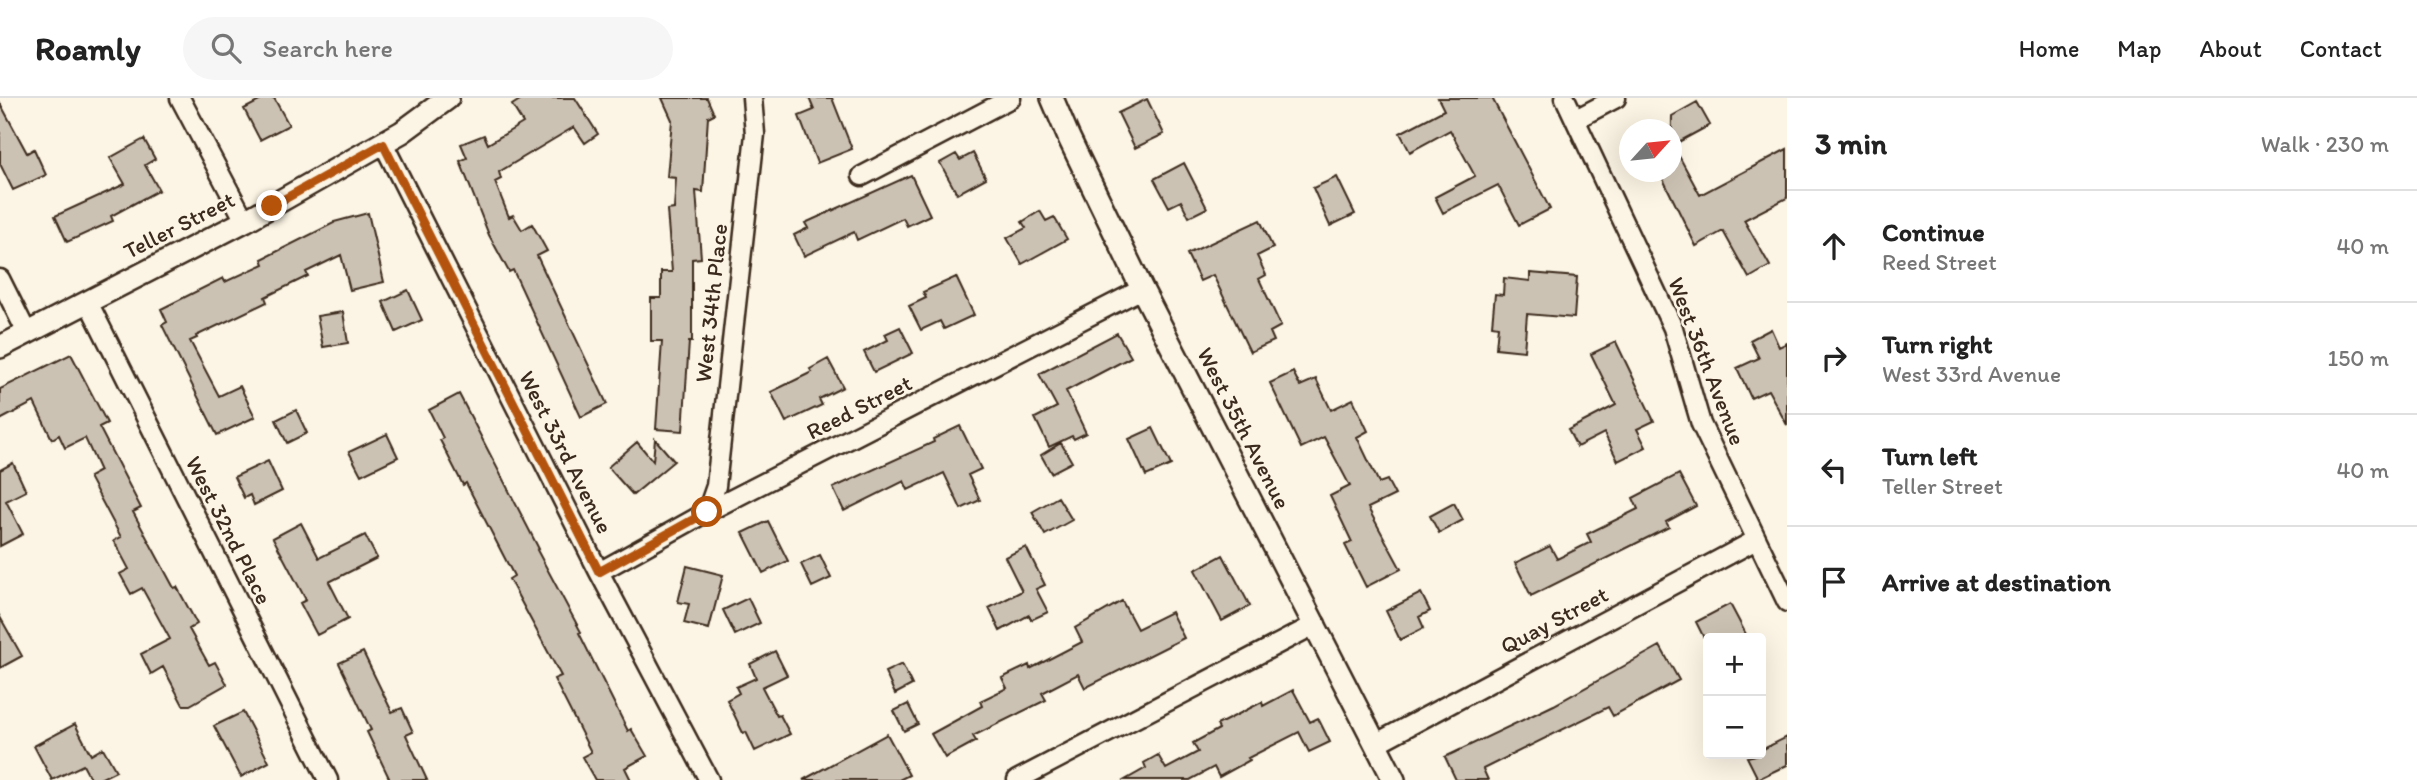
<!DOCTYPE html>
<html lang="en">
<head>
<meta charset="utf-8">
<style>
  body { margin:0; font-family:Itim,sans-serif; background:#f6f6f6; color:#222 }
  .controls { position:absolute; right:21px; bottom:21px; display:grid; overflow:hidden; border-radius:7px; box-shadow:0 7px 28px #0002 }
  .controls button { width:63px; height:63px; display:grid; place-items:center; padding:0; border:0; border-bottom:2px solid #e0e0e0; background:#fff; color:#222; font:35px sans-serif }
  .compass { position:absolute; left:1619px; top:21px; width:63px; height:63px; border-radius:50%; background:#fff; box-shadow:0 7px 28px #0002; rotate:63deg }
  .stop { position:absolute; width:21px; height:21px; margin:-16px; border:5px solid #b45309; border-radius:50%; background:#fff }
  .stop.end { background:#b45309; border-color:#fff; box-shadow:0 2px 7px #0008 }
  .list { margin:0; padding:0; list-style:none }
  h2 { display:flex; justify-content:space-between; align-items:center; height:91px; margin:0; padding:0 28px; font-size:30px }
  h2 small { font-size:23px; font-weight:400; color:#767676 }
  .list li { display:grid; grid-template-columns:46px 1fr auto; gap:21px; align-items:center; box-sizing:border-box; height:112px; padding:0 28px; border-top:2px solid #e0e0e0 }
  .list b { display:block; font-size:26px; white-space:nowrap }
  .list p { margin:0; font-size:23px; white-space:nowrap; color:#767676 }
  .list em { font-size:23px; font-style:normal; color:#767676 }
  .icon { flex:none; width:38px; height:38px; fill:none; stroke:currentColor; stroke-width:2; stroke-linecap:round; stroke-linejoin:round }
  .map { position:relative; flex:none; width:1787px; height:682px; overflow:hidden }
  header { display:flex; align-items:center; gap:42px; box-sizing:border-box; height:98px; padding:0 35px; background:#fff; border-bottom:2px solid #e0e0e0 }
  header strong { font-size:33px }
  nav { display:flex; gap:38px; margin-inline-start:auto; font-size:24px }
  .search { width:490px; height:63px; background:#f6f6f6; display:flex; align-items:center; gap:18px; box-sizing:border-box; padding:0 24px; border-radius:38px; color:#767676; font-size:26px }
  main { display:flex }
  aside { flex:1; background:#fff }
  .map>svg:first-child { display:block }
  .building { fill:#ccc2b3; stroke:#3b2a1e; stroke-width:2 }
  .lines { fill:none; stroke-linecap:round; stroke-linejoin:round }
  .minor-casing { stroke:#3b2a1e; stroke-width:23 }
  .tertiary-casing { stroke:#3b2a1e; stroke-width:26 }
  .minor { stroke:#fcf5e5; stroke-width:18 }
  .tertiary { stroke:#fcf5e5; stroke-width:21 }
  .route { stroke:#b45309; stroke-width:9 }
  .labels { text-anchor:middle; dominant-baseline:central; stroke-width:5; stroke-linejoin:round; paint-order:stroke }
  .street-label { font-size:23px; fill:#3b2a1e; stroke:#fcf5e5 }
</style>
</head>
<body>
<header>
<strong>Roamly</strong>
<div class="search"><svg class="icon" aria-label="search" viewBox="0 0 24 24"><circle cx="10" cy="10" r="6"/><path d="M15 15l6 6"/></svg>Search here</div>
<nav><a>Home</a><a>Map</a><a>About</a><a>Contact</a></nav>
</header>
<main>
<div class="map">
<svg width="1787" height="682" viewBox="0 0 1787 682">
  <rect width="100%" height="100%" fill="#fcf5e5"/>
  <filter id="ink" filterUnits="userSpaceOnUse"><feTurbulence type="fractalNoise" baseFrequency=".0143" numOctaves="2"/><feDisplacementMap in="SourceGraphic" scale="14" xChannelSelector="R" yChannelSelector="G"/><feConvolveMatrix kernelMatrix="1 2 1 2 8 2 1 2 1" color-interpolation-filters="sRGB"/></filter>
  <g filter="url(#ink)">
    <path class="building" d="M265,0H274L289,27L260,42L244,11Z
      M523,0H575L598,36L585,45L574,29L499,74L501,81L495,84L509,119L513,117L522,132L532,126L547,153L537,158L607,306L581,319L513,172L509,174L489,137L460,63L467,60L461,46L484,37L488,46L523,25L512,7Z
      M662,0H707L714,16L708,19L703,94L696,93L701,160L692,161V244H689L683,333L656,331L662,243H651V200H661V174H672L667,112L674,111L676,80L667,79L672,22Z
      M809,0H832L852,51L817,65L799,18L814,12Z
      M1438,0H1492L1550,111L1519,127L1498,87L1443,115L1435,99L1475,78L1450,32L1410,54L1400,35L1444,12Z
      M1147,1L1164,36L1135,50L1118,15Z
      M1697,4L1710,27L1673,47L1700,97L1787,51V100L1744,122L1770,168L1749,180L1723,133L1696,148L1661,77L1671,74L1672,18Z
      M0,5L27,55L34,51L46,77L13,92L0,66Z
      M144,41L155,61L145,67L159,92L111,118L113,123L67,144L55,118L125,86L110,60Z
      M973,55L986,80L957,96L940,65L956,56L960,62Z
      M1184,65L1207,110L1189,119L1181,103L1169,109L1154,81Z
      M911,77L930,117L907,128L903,120L857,142L854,134L804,158L794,137L808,130L805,125Z
      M1337,79L1355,116L1330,128L1313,90Z
      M1040,113L1046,123L1054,119L1067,141L1022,166L1007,140L1026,130L1022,124Z
      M368,115L384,184L350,192L341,157L306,174L308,178L265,199L267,204L196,238L197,240L190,243L219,298L240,288L255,319L217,337L162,227L167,224L161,211L223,180L225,184L264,166L262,161L334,125V124Z
      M1260,122L1273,150L1257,158L1266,177L1259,181L1281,228L1270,234L1274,243L1250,254L1213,177L1200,183L1187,156Z
      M1530,175L1577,179L1574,220L1527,216L1524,253L1496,250L1498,228L1492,227L1495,196L1503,197L1504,180L1530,183Z
      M956,179L974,217L944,231L940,223L921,232L909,208L926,200L923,194Z
      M408,192L422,222L396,234L383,204Z
      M343,214L348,245L323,249L317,218Z
      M900,229L913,255L874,274L864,254L888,242L885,236Z
      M1771,231L1779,249L1787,245V327L1768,292L1751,300L1737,270L1759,260L1750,242Z
      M1117,235L1131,259L1066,293L1086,335L1074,341L1072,338L1049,349L1035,320L1057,309L1039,276Z
      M1616,244L1654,323L1637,331L1646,349L1618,363L1604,335L1577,349L1568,332L1616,307L1591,256Z
      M71,256L107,325L99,329L141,410L133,414L174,490L177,489L197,526L189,531L209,567L215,564L227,586L190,607H183L163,569L151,576L141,556L170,541L142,490L131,496L120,476L129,471L114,443L121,439L89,379L100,373L85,340L65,350L59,337L52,341L34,304L0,322V291Z
      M828,261L843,289L819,301L822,307L786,324L771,294L812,274L810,271Z
      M1293,274L1300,288L1316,281L1331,312L1353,301L1368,333L1357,339L1379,385L1387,382L1395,397L1368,410L1401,471L1366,489L1345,447L1352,444L1330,398L1350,388L1324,339L1301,350L1270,285Z
      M459,296L539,451L537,452L581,534L579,535L628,633L631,631L647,658L625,670L631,682H595L582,659L591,654L554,581L561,578L509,481L514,478L466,385L463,387L440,342L443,340L429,312Z
      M296,312L307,335L287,345L276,322Z
      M960,328L981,371L968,377L980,402L961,411L944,375L908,392L904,383L844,413L833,390L934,344L933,341Z
      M1153,330L1171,367L1146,378L1129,341Z
      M387,336L398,359L361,377L349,354Z
      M655,341L674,363L633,397L608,369L637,344L653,363Z
      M1061,345L1072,364L1051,375L1041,357Z
      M268,363L282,393L254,407L250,397L244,400L234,379Z
      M13,365L26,393L6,403L23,436L0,448V372Z
      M1679,376L1696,408L1666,424L1669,429L1531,498L1515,465L1550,448L1557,461L1591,444L1587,436L1638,411L1633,400Z
      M1058,399L1072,422L1045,437L1032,414Z
      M1454,405L1463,422L1439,435L1430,418Z
      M768,423L788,463L763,475L743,435Z
      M301,425L319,460L365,437L377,460L329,484L348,521L317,537L300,505L306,502L273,440Z
      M1026,449L1045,487L1036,491L1048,514L1031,522L1029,517L1000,533L989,510L1022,493L1005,459Z
      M820,457L831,480L812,489L801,466Z
      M1223,457L1250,508L1222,523L1195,472Z
      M687,468L723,477L709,531L684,525L689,506L678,504Z
      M1421,495L1430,513L1419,519L1424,530L1400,542L1386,513Z
      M748,500L760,525L735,537L723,512Z
      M1122,503L1137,531L1171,514L1184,540L1085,590L1078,576L1042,595L1046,602L973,638L976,643L945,660L931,636L982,608L980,603L1007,590L1002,580L1029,567L1030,571L1082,544L1075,530Z
      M1730,506L1748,540H1704L1696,524Z
      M0,519L22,558L0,570Z
      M1660,548L1679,582L1613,618L1608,609L1483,671L1488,682H1456L1445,659L1554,607Z
      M775,553L787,577L762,589L777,618L780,617L790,636L755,653L746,634L743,635L727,602L739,595L736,589L756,580L750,566Z
      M363,554L392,614L402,610L413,634L406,637L427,682H390L367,634L371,632L339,565Z
      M902,566L912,587L895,596L885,574Z
      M1293,592L1310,624L1318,620L1330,644L1309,654L1299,634L1248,660L1250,662L1219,679L1214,669L1190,682H1125L1146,670L1144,665L1158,657L1166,671L1198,654L1193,645L1219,631L1217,627L1262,604L1263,608Z
      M908,606L918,626L904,633L894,613Z
      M243,614L269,664L241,679L214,628Z
      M75,626L91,657L103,650L116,673L98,682H91L83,667L52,682L34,648Z
      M887,636L909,677L899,682H803Z
      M1787,639V667L1758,681L1747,659L1761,656V652Z"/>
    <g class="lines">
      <g class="minor-casing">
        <path id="minor" d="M180,0L245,123
          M1565,0L1673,230L1701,326L1787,504
          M1576,21L1616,0
          M383,45L599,474L709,682
          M862,78L1011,0
          M0,181L27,235
          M88,204L328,682
          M707,414L716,388L755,36L752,0
          M599,474L707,414L1142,191
          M1375,646L1756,442
          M1017,682L1316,526"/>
      </g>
      <g class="tertiary-casing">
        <path id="tertiary" d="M1052,0L1069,40L1142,191L1394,682
          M0,249L245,123L402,34L448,0"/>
      </g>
      <use href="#minor" class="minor"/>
      <use href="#tertiary" class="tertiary"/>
    </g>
  </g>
  <g class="lines" filter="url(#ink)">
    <path class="route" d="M272,108L383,46L599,474L707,414"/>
  </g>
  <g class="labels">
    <g class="street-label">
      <text transform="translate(179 127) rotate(-27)">Teller Street</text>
      <text transform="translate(711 205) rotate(-84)">West 34th Place</text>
      <text transform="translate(1707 263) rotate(69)">West 36th Avenue</text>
      <text transform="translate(859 309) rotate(-27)">Reed Street</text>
      <text transform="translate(1244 330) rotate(63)">West 35th Avenue</text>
      <text transform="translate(566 354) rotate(63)">West 33rd Avenue</text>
      <text transform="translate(229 432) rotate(63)">West 32nd Place</text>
      <text transform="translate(1554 522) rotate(-28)">Quay Street</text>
    </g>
  </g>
</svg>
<div class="controls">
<button>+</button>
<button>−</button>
</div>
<svg class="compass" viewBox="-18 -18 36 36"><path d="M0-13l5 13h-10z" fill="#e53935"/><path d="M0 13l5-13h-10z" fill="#767676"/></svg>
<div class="stop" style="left:707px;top:414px"></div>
<div class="stop end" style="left:272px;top:108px"></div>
</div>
<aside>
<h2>3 min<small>Walk · 230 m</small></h2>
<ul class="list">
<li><svg class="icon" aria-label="ahead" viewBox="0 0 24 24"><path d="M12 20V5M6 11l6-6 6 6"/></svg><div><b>Continue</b><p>Reed Street</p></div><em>40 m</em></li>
<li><svg class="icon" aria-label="right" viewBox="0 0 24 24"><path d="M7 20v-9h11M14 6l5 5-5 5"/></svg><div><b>Turn right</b><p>West 33rd Avenue</p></div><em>150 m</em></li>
<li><svg class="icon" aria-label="left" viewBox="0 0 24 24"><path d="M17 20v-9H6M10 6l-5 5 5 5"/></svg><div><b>Turn left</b><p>Teller Street</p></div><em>40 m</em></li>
<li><svg class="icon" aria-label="arrive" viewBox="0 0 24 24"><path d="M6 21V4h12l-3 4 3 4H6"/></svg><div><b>Arrive at destination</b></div></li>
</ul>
</aside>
</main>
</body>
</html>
